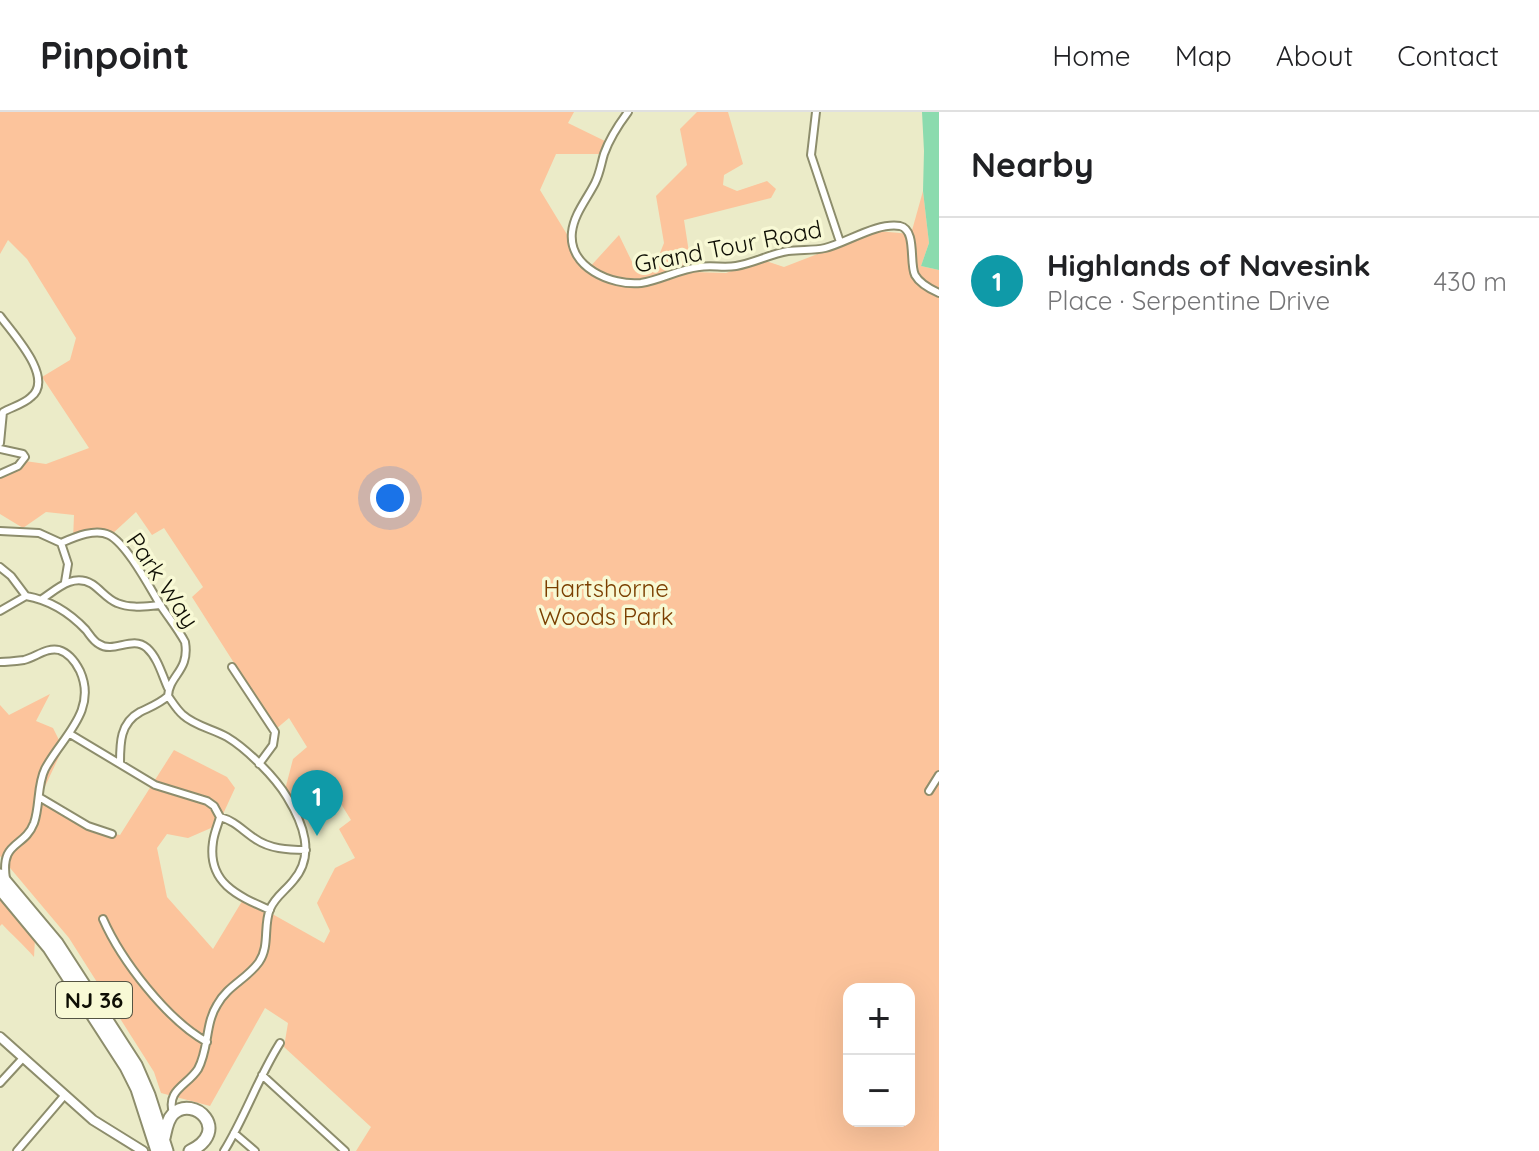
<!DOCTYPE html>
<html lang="en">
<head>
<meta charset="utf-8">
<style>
  body { margin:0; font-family:Quicksand,sans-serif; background:#f2f2f2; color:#202124 }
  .controls { position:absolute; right:24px; bottom:24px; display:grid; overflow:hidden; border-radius:16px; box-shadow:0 8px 32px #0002 }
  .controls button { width:72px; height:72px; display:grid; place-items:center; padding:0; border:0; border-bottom:2px solid #e0e0e0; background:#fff; color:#202124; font:40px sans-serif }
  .you { position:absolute; left:390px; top:386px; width:28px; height:28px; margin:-20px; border:6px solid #fff; border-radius:50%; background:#1a73e8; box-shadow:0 0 0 12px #1a73e833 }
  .badge { display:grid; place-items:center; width:52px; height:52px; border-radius:50%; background:#326682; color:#fff; font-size:26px; font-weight:700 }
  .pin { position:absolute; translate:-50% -66px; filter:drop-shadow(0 2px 4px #0008) }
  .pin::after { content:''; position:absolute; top:42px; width:28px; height:24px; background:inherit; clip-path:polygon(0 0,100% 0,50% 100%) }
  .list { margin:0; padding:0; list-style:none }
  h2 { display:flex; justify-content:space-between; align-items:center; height:104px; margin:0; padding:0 32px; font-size:34px }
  h2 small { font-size:26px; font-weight:400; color:#757577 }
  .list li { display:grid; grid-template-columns:52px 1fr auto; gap:24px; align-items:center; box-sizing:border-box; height:128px; padding:0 32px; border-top:2px solid #e0e0e0 }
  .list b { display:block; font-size:30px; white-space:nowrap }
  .list p { margin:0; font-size:26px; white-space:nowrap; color:#757577 }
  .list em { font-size:26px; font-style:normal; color:#757577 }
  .map { position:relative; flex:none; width:939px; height:1039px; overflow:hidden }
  header { display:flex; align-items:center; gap:48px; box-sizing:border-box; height:112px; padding:0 40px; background:#fff; border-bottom:2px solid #e0e0e0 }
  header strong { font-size:38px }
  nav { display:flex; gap:44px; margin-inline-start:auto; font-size:28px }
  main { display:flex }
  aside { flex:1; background:#fff }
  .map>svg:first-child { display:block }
  .green { fill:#fcc49c; fill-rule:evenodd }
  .water { fill:#8bdbae }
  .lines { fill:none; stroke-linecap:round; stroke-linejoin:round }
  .street-casing { stroke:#8d8d6c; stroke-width:10 }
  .secondary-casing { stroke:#8d8d6c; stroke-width:12 }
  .highway-casing { stroke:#8d8d6c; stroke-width:15 }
  .street { stroke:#fff; stroke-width:6 }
  .secondary { stroke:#fff; stroke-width:8 }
  .highway { stroke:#fff; stroke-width:11 }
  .labels { text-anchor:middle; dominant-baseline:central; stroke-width:7; stroke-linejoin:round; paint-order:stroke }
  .shield { fill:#f8f9d5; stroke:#545443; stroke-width:2 }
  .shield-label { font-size:22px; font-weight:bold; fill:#0e0e04 }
  .street-label { font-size:24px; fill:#0e0e04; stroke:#f8f9d5 }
  .park-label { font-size:24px; fill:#7b3f00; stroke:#f8f9d5 }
</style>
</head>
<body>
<header>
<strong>Pinpoint</strong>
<nav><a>Home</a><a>Map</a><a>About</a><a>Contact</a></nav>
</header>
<main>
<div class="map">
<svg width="939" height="1039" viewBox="0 0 939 1039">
  <rect width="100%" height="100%" fill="#ebebc8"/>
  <path class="green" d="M0,0H574L568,11L609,31L605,42H556L540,78L588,157L619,123L635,156L658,146L664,131L656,84L687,53L680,17L697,0H728L743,52L724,63L723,73L737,79L767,69L776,77L771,86L684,108L692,160L726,161L763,148L784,155L877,119L911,122L923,79L929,131L921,154L939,158V1039H356L371,1015L284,935L288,911L265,896L210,994L161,981L154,960L69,826L0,744V593L9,603L50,582L36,609L53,616L63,636L41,683L90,717L120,723L174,638L227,665L235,676L218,713L188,726L167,722L157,736L167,785L213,837L244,786L324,831L330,819L317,791L335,756L355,746L339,717L351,708L325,666L294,689L285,678L293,647L307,635L289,606L276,617L192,485L203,475L164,416L152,423L136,400L111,423L73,428L74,403L46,400L23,416L0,402V361L25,349L46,352L89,336L42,265L70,248L76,226L27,147L8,128L0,142ZM849,877H909V1009H849Z
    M0,787L35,827L34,845C23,832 12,823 2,812L0,814Z"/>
  <path class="water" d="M922,0H939V158L921,154L929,131L923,79L924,39Z"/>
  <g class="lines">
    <g class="street-casing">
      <path id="street" d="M628,0C619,12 609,28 604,42C601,52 600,61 595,71C587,87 574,102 572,120C568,155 611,174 641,171C661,168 679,157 699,155C711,153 724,156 736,154C754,151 770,142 788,139C800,137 813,139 825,136C846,131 877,110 900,114C917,118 909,151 915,163C920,172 930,177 939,181
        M816,0L811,43L840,130
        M0,204C13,222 55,266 31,285C24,292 12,295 3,300L0,331
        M0,337L23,342L25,345L18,354L0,362
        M0,419L39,421L61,431L68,452L65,470
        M61,431C75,425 95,416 109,423C127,432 150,476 161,494C169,506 178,517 185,530C190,559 169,563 168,584C159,592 150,595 140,600C120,611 120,631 120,651
        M0,455L11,464L26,484
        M26,484C49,488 70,501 86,518C90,523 93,529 99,532C114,542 132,523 147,536C158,546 162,563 168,576
        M42,487C57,477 73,461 92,472C101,478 107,487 117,491C131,497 146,494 161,493
        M0,499L26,484
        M0,550C8,550 16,549 24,548C36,545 47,535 59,538C69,541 76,551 80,559C98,599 62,625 45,657C37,673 40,694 34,711C24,737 0,728 6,767
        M232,555L275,620L273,633L259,652
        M168,584C173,591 177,598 183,603C195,614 213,617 227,625C247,637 275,665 287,685C303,711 316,743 293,769C285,779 275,785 270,797C263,814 270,834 259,850C247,867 227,874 217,893C205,912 209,937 198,957C187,974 166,978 173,1001
        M70,622L155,673L207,689L214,694L220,705C218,713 214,721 213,730C207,771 238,784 270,798
        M929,679L939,663
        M39,685L88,714L112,722
        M220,705C235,709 242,718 254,726C269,737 288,738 306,738
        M103,807C121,848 167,908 207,930
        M262,963L345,1039
        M0,971L23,946
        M234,1021L255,1039
        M17,1039L64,984
        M224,1039C245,1005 258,966 280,931"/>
    </g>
    <g class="secondary-casing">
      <path id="secondary" d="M0,925L93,1008L143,1039"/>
    </g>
    <g class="highway-casing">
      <path id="highway" d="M0,763L57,831L136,953L149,983L167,1039
        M0,777L49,836L126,955L137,977L157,1039
        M164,1026C166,1018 167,1008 173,1002C194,982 232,1019 190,1039"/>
    </g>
    <use href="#street" class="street"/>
    <use href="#secondary" class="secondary"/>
    <use href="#highway" class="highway"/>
  </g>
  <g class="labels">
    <rect class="shield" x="56" y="870" width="76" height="36" rx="6"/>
    <g class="shield-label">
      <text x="94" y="888">NJ 36</text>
    </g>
    <g class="street-label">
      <text transform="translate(728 134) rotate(-11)">Grand Tour Road</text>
      <text transform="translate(163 468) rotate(56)">Park Way</text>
    </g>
    <g class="park-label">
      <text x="606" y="476">Hartshorne<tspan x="606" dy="28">Woods Park</tspan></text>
    </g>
  </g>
</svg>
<div class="controls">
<button>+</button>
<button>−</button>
</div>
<div class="you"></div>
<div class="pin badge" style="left:317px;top:724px;background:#0f9aa8">1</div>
</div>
<aside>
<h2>Nearby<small></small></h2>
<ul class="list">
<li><span class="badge" style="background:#0f9aa8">1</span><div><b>Highlands of Navesink</b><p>Place · Serpentine Drive</p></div><em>430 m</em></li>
</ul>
</aside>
</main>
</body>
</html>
